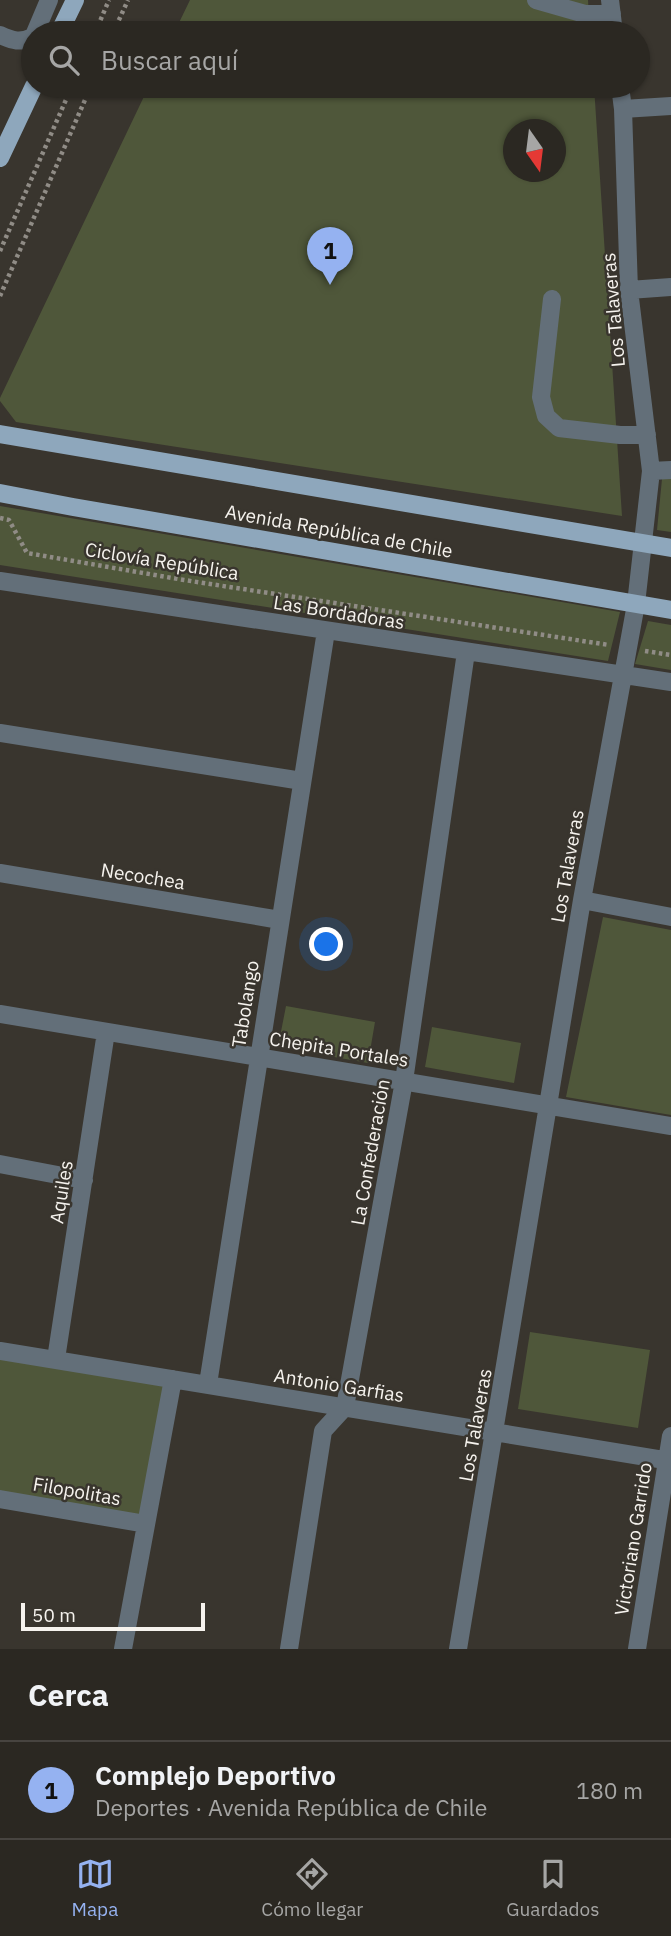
<!DOCTYPE html>
<html lang="es">
<head>
<meta charset="utf-8">
<style>
  body { margin:0; font-family:"IBM Plex Sans",sans-serif; background:#37342f; color:#f1f3f6 }
  .compass { position:absolute; left:503px; top:119px; width:63px; height:63px; border-radius:50%; background:#2b2822; box-shadow:0 2px 5px #0004; rotate:166deg }
  .scale { position:absolute; left:21px; bottom:18px; width:184px; box-sizing:border-box; padding-left:7px; border:4px solid #f6f3ee; border-top:0; font-size:19px; line-height:24px; white-space:nowrap; color:#f6f3ee; -webkit-text-stroke:5px #39352e; paint-order:stroke }
  .you { position:absolute; left:327px; top:945px; width:24px; height:24px; margin:-18px; border:5px solid #fff; border-radius:50%; background:#1a73e8; box-shadow:0 0 0 10px #1a73e833 }
  .badge { display:grid; place-items:center; width:46px; height:46px; border-radius:50%; background:#95b2f1; color:#111; font-size:23px; font-weight:700 }
  .pin { position:absolute; translate:-50% -58px; filter:drop-shadow(0 2px 4px #0008) }
  .pin::after { content:''; position:absolute; top:37px; width:24px; height:21px; background:inherit; clip-path:polygon(0 0,100% 0,50% 100%) }
  .list { margin:0; padding:0; list-style:none }
  h2 { display:flex; justify-content:space-between; align-items:center; height:91px; margin:0; padding:0 28px; font-size:30px }
  h2 small { font-size:23px; font-weight:400; color:#a6a6a5 }
  .list li { display:grid; grid-template-columns:46px 1fr auto; gap:21px; align-items:center; box-sizing:border-box; height:98px; padding:0 28px; border-top:2px solid #474440 }
  .list b { display:block; font-size:26px; white-space:nowrap }
  .list p { margin:0; font-size:23px; white-space:nowrap; color:#a6a6a5 }
  .list em { font-size:23px; font-style:normal; color:#a6a6a5 }
  .icon { flex:none; width:38px; height:38px; fill:none; stroke:currentColor; stroke-width:2; stroke-linecap:round; stroke-linejoin:round }
  .map { position:relative; flex:none; width:671px; height:1649px; overflow:hidden }
  .search { position:absolute; background:#2b2822; box-shadow:0 2px 5px #0004; left:21px; right:21px; top:21px; height:77px; display:flex; align-items:center; gap:18px; box-sizing:border-box; padding:0 24px; border-radius:38px; color:#a6a6a5; font-size:26px }
  .sheet { height:189px; background:#2b2822 }
  nav { display:flex; justify-content:space-around; align-items:center; box-sizing:border-box; height:98px; border-top:2px solid #474440; background:#2b2822; font-size:19px; color:#a6a6a5 }
  nav a { display:grid; justify-items:center; gap:4px }
  nav .on { color:#95b2f1 }
  .map>svg:first-child { display:block }
  .green { fill:#4f573a; fill-rule:evenodd }
  .lines { fill:none; stroke-linecap:round; stroke-linejoin:round }
  .path { stroke:#908c86; stroke-width:4.5; stroke-dasharray:3.5 3.5; stroke-linecap:butt }
  .minor { stroke:#636f79; stroke-width:18 }
  .major { stroke:#8ea7bc; stroke-width:18 }
  .labels { text-anchor:middle; dominant-baseline:central; stroke-width:5; stroke-linejoin:round; paint-order:stroke }
  .street-label { font-size:19px; fill:#f6f3ee; stroke:#39352e }
</style>
</head>
<body>
<div class="map">
<svg width="671" height="1649" viewBox="0 0 671 1649">
  <rect width="100%" height="100%" fill="#39352e"/>
  <path class="green" d="M190,0H588L590,33H174Z
    M149,86H594L622,516L16,422L0,401V398ZM514,130H556V172H514Z
    M662,479H671V532L657,530Z
    M0,506L620,612L608,661L0,565Z
    M648,621L671,625V670L635,664Z
    M603,917L671,930V1115L566,1097Z
    M286,1006L375,1022L368,1063L278,1047Z
    M432,1027L521,1043L514,1083L425,1067Z
    M530,1332L650,1350L638,1428L518,1409Z
    M0,1350L173,1379L146,1524L0,1499Z"/>
  <g class="lines">
    <path class="path" d="M95,33L109,0
      M113,33L128,0
      M0,251L72,86
      M0,296L91,86
      M0,518L9,520L27,553L184,580L609,645
      M645,651L671,655"/>
    <path class="minor" d="M536,0L585,14H612
      M610,0L614,33
      M35,33L49,0
      M0,35C13,41 20,43 33,37
      M623,109L671,106
      M629,290L671,287
      M552,299L541,397L546,416L559,428L620,435H647
      M651,471L671,470
      M0,581L671,682
      M0,733L302,781
      M0,873L280,920
      M582,900L671,917
      M0,1014L671,1126
      M0,1164L84,1180
      M0,1351L671,1461
      M56,1359L106,1032
      M208,1384L326,631
      M0,1499L146,1524
      M123,1649L173,1379
      M289,1649L323,1431L345,1407L404,1081L466,652
      M458,1649L582,900L636,604L651,471L629,290L623,109L620,86
      M637,1649L671,1436"/>
    <path class="major" d="M59,33L75,0
      M0,158L34,86
      M0,434L671,548
      M0,493L73,507L671,610"/>
  </g>
  <g class="labels">
    <g class="street-label">
      <text transform="translate(613 310) rotate(-95)">Los Talaveras</text>
      <text transform="translate(339 531) rotate(10)">Avenida República de Chile</text>
      <text transform="translate(162 561) rotate(9)">Ciclovía República</text>
      <text transform="translate(339 612) rotate(9)">Las Bordadoras</text>
      <text transform="translate(567 866) rotate(-80)">Los Talaveras</text>
      <text transform="translate(143 876) rotate(9)">Necochea</text>
      <text transform="translate(245 1004) rotate(-81)">Tabolango</text>
      <text transform="translate(339 1049) rotate(9)">Chepita Portales</text>
      <text transform="translate(370 1152) rotate(-80)">La Confederación</text>
      <text transform="translate(61 1192) rotate(-81)">Aquiles</text>
      <text transform="translate(339 1385) rotate(9)">Antonio Garfias</text>
      <text transform="translate(475 1425) rotate(-80)">Los Talaveras</text>
      <text transform="translate(77 1491) rotate(10)">Filopolitas</text>
      <text transform="translate(633 1539) rotate(-81)">Victoriano Garrido</text>
    </g>
  </g>
</svg>
<svg class="compass" viewBox="-18 -18 36 36"><path d="M0-13l5 13h-10z" fill="#e53935"/><path d="M0 13l5-13h-10z" fill="#a6a6a5"/></svg>
<div class="scale">50 m</div>
<div class="you"></div>
<div class="pin badge" style="left:330px;top:285px">1</div>
<div class="search"><svg class="icon" aria-label="search" viewBox="0 0 24 24"><circle cx="10" cy="10" r="6"/><path d="M15 15l6 6"/></svg>Buscar aquí</div>
</div>
<section class="sheet">
<h2>Cerca<small></small></h2>
<ul class="list">
<li><span class="badge">1</span><div><b>Complejo Deportivo</b><p>Deportes · Avenida República de Chile</p></div><em>180 m</em></li>
</ul>
</section>
<nav>
<a class="on"><svg class="icon" aria-label="map" viewBox="0 0 24 24"><path d="M3 6l6-2 6 2 6-2v14l-6 2-6-2-6 2zM9 4v14M15 6v14"/></svg>Mapa</a>
<a><svg class="icon" aria-label="directions" viewBox="0 0 24 24"><path d="M12 3l9 9-9 9-9-9zM9 14v-3h6M13 9l2 2-2 2"/></svg>Cómo llegar</a>
<a><svg class="icon" aria-label="saved" viewBox="0 0 24 24"><path d="M7 4h10v16l-5-4-5 4z"/></svg>Guardados</a>
</nav>
</body>
</html>
